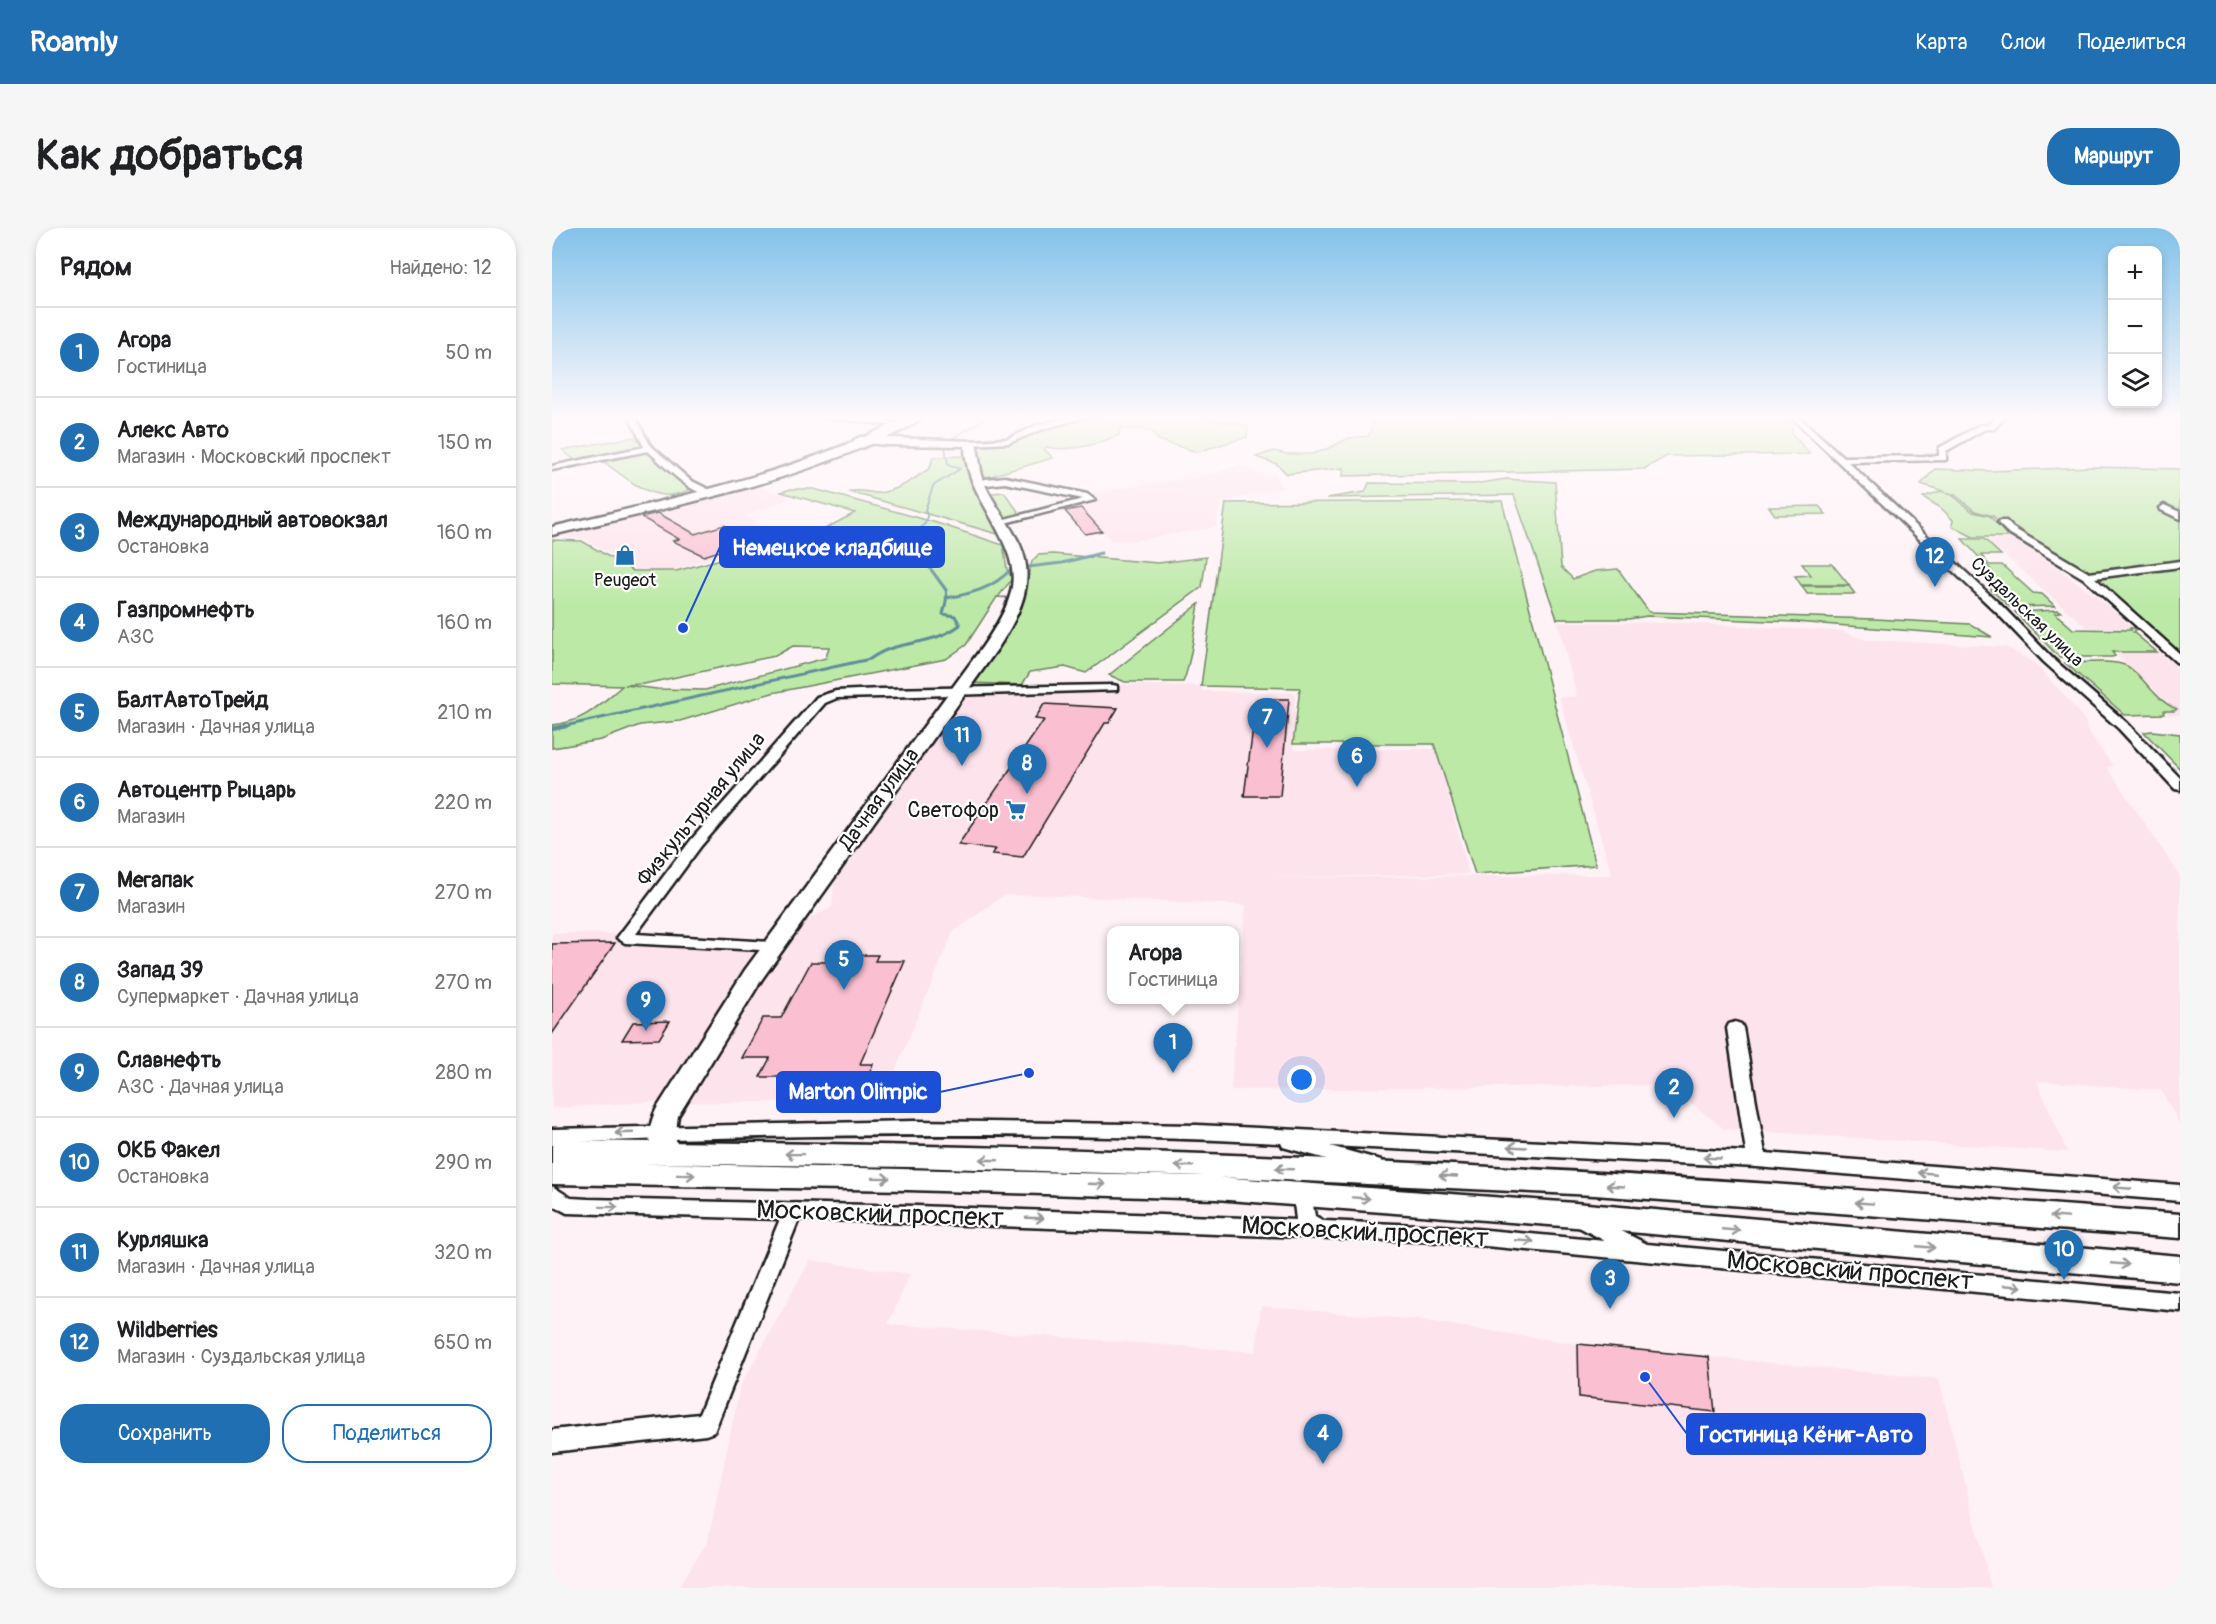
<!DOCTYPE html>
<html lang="ru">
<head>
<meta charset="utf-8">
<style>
  body { margin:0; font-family:Pangolin,sans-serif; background:#f6f6f6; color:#202124 }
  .controls { position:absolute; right:18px; top:18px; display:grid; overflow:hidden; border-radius:12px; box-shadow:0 3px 9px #0003 }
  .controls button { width:54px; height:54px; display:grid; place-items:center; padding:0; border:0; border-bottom:2px solid #e0e0e0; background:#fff; color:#202124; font:30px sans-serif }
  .you { position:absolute; left:750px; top:852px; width:21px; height:21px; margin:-15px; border:4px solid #fff; border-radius:50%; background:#1a73e8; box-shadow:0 0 0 9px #1a73e833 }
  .badge { display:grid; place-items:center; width:39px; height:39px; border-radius:50%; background:#1f6fb2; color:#fff; font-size:20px; font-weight:700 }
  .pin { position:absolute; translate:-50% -50px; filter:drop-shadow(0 2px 3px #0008) }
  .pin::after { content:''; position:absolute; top:32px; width:21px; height:18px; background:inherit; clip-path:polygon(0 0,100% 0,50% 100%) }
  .popup { position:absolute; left:555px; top:698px; width:132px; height:78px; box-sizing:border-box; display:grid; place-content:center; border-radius:12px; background:#fff; filter:drop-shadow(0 2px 4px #0005); font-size:20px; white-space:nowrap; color:#757577 }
  .popup b { font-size:22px; color:#202124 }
  .popup::after { content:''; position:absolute; left:50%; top:100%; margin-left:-12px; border:12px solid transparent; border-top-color:#fff }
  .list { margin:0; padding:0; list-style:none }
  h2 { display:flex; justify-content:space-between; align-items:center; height:78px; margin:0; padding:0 24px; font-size:26px }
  h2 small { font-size:20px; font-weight:400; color:#757577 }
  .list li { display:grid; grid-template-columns:39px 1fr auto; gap:18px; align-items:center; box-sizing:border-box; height:90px; padding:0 24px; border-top:2px solid #e0e0e0 }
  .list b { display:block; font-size:22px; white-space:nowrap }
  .list p { margin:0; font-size:20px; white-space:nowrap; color:#757577 }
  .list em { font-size:20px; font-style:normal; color:#757577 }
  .actions { display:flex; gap:12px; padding:18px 24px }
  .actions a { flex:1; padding:14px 0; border:2px solid #1f6fb2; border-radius:24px; text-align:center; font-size:21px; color:#1f6fb2 }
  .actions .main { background:#1f6fb2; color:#fff }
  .icon { flex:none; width:33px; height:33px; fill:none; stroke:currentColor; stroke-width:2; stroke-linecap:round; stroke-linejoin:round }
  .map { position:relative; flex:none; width:1628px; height:1360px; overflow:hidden; border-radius:24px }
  header { display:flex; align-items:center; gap:36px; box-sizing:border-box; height:84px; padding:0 30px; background:#1f6fb2; color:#fff }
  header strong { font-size:28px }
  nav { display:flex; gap:33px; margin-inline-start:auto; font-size:21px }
  .intro { display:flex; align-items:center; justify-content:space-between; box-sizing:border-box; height:144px; padding:0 36px }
  h1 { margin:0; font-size:42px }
  .button { padding:15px 27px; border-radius:24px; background:#1f6fb2; color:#fff; font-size:21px; font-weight:700 }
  main { display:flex; gap:36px; padding:0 36px }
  aside { flex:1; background:#fff; border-radius:24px; box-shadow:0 3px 9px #0003 }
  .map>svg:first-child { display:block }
  .built { fill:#fde3eb }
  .green { fill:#bce9a6; stroke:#6c8261; stroke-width:1.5; fill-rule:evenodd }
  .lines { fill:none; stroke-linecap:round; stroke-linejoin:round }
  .stream-far2 { stroke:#5f8d99; stroke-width:2 }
  .stream-far1 { stroke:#5f8d99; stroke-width:3 }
  .stream { stroke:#5f8d99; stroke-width:4.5 }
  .building { fill:#fabfd1; stroke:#1c1c1c; stroke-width:1.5 }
  .street-casing { stroke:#1c1c1c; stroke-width:5 }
  .secondary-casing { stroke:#1c1c1c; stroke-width:5 }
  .primary-casing { stroke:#1c1c1c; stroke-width:5 }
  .street { fill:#fff; fill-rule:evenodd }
  .secondary { fill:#fff; fill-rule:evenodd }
  .primary { fill:#fff; fill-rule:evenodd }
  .oneway { stroke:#999 }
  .labels { text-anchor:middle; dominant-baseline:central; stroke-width:4.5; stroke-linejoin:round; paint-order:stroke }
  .far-poi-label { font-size:18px; fill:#1c1c1c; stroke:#fff }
  .far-street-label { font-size:18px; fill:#1c1c1c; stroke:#fff }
  .street-label { font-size:21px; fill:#1c1c1c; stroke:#fff }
  .poi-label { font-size:21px; fill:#1c1c1c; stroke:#fff; text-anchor:end }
  .near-street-label { font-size:26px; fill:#1c1c1c; stroke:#fff }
  .leader { fill:none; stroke:#1d4ed8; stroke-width:2 }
  .callout-dot { fill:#1d4ed8; stroke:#fff; stroke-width:2 }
  .callout { fill:#1d4ed8; stroke:#1d4ed8; stroke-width:2 }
  .callout-label { font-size:22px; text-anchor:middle; font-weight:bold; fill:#fff }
</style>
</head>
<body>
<header>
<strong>Roamly</strong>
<nav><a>Карта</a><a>Слои</a><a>Поделиться</a></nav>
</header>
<div class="intro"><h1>Как добраться</h1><a class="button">Маршрут</a></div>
<main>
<aside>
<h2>Рядом<small>Найдено: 12</small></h2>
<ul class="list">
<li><span class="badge">1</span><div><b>Агора</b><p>Гостиница</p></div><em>50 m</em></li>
<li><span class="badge">2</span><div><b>Алекс Авто</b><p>Магазин · Московский проспект</p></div><em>150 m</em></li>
<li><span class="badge">3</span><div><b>Международный автовокзал</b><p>Остановка</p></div><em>160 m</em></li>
<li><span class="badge">4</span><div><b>Газпромнефть</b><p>АЗС</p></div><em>160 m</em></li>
<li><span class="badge">5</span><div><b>БалтАвтоТрейд</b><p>Магазин · Дачная улица</p></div><em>210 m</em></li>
<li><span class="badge">6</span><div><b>Автоцентр Рыцарь</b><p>Магазин</p></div><em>220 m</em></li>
<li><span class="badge">7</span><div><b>Мегапак</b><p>Магазин</p></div><em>270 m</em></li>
<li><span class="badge">8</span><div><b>Запад 39</b><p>Супермаркет · Дачная улица</p></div><em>270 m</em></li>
<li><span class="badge">9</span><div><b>Славнефть</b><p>АЗС · Дачная улица</p></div><em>280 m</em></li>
<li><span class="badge">10</span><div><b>ОКБ Факел</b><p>Остановка</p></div><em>290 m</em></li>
<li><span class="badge">11</span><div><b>Курляшка</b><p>Магазин · Дачная улица</p></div><em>320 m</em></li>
<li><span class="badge">12</span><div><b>Wildberries</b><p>Магазин · Суздальская улица</p></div><em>650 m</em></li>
</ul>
<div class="actions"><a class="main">Сохранить</a><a>Поделиться</a></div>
</aside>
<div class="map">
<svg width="1628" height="1360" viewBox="0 0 1628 1360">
  <rect width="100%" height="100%" fill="#fef2f6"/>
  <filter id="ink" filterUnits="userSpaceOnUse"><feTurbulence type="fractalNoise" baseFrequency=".0167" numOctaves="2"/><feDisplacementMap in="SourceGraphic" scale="12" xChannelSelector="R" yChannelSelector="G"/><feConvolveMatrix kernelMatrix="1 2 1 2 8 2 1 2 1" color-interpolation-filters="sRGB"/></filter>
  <g filter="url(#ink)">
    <path class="built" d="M688,237L714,247L723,245L731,260L668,274L664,299L582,313L559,312L527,277L543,273L533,266L660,246Z
      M197,259L211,260L240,270L193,288L228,309L111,345L84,342L33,311L0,308V305L24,302Z
      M1433,310H1464L1543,367L1583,402L1534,399Z
      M1006,394L1126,395L1289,403L1315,412L1454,419L1482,435L1513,468L1534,494L1535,501L1561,538L1555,539L1628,648V897L1609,862L1485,853L1515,924L1172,901L1117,857L679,862L694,677L487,667H452L401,704L330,874H95L0,880V705L94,706L214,713L280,679L283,641L410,458L553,456L649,458V463L743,465L742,522L884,521L917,646L697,650L1060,647L1007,469H1025Z
      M1557,420L1606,423L1628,442V487H1616L1601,460Z
      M258,1032L358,1046L336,1096L704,1124L709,1078L866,1092L1026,1116L1028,1169L1163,1184L1157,1129L1387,1151L1439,1360H126L156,1313L188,1159Z"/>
    <path class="green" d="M537,189C590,189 644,186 696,198L695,209L645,224L606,212L599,202L568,200L567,207C544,217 518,224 494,219L493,222L501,230L435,249L428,245L425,236L414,237L427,266L452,264L468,286L442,296L446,306L298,264C307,260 316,265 326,265C346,263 362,251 378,240L381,229L413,228L414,237L425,236V217L464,214L490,200Z
      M823,189H1231L1240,197V206L1258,226L1115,228L1092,241L791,248L792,240L735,246L725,236L704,229L721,223L735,226H760L777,220L797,210L817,208Z
      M82,209L91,219L24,233L10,222Z
      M97,222L142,259C106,282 78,252 49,232Z
      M1539,239L1628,241V432L1518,337L1478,313L1458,308L1441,288L1423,283L1403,267L1369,256L1383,241L1439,243Z
      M954,251L1003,254L1009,339L1021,351L1043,343L1066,341L1097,384L1322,391L1418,396L1440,409L1244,394L1095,388L1077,391H1005L962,267L775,270L813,264L817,255L922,256Z
      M239,261H262L385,295L451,317L455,341L460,351L446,369L472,370L480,333L486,327L501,326L606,335L654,329L650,359L534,445L513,439L478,444L470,457L421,455L458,398L471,371L445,369L414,417L394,431L220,465L128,493L88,497L49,512L0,520V497C32,494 46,478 70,458L0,456V312L30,313L81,343H124L169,331L250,303L267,304L303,285L229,264ZM241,418L277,419L274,430L153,462L105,461L73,457L92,456L223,428Z
      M1389,263L1400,267L1421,284L1438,288L1456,309H1421L1400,298L1401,292L1389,280L1371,269Z
      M950,273L1044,637L923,646L882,516H741L748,460L649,458L674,275Z
      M1267,278L1274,286L1223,287L1217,279Z
      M1410,311H1432L1449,327H1429L1437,337H1450L1481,365L1490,366L1503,378L1458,379L1439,362L1440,343Z
      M1250,336H1280L1297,357H1249L1243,348L1259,347Z
      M1250,358H1297L1303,366H1255Z
      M647,376C644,394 638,441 631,454H573L557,447Z
      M1507,382L1509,384L1503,385L1521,401L1579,402L1578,400H1585L1581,404L1605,424H1560L1563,428L1560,429H1507L1463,384Z
      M1513,435C1528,435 1562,431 1575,438C1594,450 1603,473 1625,481L1622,483H1611L1612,486L1573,487Z
      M1600,503L1628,506V541L1592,504Z"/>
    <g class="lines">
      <path class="stream-far2" d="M379,326L381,321L364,315L360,308C368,300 380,294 373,282L381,258L408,241L396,237L393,219L401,210L436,189
        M545,326L549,325"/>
      <path class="stream-far1" d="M394,370C419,366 442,360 459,341L510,335L549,325
        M8,499L318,431C347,410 377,420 408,397L403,388L391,386L395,369L394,362L375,336L380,324"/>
      <path class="stream" d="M0,501L14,498"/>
    </g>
    <path class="building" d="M529,280L550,303L533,306L513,283Z
      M106,285L143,306L172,297L205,311L152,328L121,313L127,311L89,289Z
      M705,471H737L728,568H692Z
      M492,476L566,480L557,495H553L471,629L440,626L444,621L406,617L492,492L483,491Z
      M63,715L0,806V716Z
      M286,727H326L323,733H353L308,836H321L316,849H208L218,830H190L211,790H229L259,734H283Z
      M118,793L107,811L70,812L81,794Z
      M1026,1116L1157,1129L1163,1184L1027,1169Z"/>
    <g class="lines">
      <g class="street-casing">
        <path id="street" d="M77,189H83L98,217L138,252L160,263V267C139,268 111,236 96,223L0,242V238L92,219Z
          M267,189H298L344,195L340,197Z
          M520,189H534L491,201L457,215L419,217L415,215L419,213L456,211L485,197Z
          M1239,189H1247L1291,229L1387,228V220L1428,197H1437L1445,189H1453L1442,201H1433L1394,223V232L1296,234L1452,380L1500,430L1575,495L1628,550V562L1623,561L1567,501L1492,434L1444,384Z
          M453,249L535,266L543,272L445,297V293L531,271L453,255L425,258L421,255L425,252Z
          M1612,277L1628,284V291L1609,282L1608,280Z
          M1448,293H1454L1461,300L1537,345L1628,333V339L1543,350L1628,426V435L1624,434L1531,350L1455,304L1446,295Z
          M561,457L565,458V462L329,469L285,470L273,475L149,618L84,706L221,714L229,719L227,723L73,715L65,710L139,612L265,469L284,463L329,461Z
          M1183,794L1189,796L1191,800L1213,925L1628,957V973L1205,939L778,918L829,932L831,937L829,942L822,944L738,921L731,919L729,915C487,903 243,906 0,915V901L362,893L645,897L1194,924L1175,800L1177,796Z
          M0,958L19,970L36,971L364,978L744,992L741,966L744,961L751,958L758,961L763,988L772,993L891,998L1053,1013L1027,999L1024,993L1027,987L1034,985L1095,1016L1628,1065V1083L891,1014L247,991L162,1204L154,1207L0,1224V1202L147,1186L228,991L15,985L0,977Z"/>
      </g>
      <g class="secondary-casing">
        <path id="secondary" d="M308,209L423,213C428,226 427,243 433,257C443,278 458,296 468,317C485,354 466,389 446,420L210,751L126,888C123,902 126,921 120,931L111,934L102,931C94,916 97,895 105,880L193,742L431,418C475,354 466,338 431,275C421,257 413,239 413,218L336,217L304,214L302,212Z"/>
      </g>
      <g class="primary-casing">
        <path id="primary" d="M355,189H370C357,202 326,213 309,220C210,262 104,282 0,307V299C122,270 243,246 355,189Z
          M0,913C319,915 639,922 958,940C1181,952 1405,969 1628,986V1010L1042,967L667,949L1023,975L1628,1028V1054L1023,999L664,971L356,962L0,956ZM90,935L359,939L651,948Z"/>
      </g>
      <use href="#street" class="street"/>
      <use href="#secondary" class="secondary"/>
      <use href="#primary" class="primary"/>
    </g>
    <defs><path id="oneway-shaft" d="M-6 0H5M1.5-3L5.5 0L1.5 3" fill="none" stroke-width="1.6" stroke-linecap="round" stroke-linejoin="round" transform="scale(1.5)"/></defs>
    <g class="oneway">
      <use href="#oneway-shaft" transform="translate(72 905) rotate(178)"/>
      <use href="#oneway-shaft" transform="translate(965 919) rotate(-177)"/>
      <use href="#oneway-shaft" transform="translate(242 926) rotate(-179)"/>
      <use href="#oneway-shaft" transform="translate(1160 930) rotate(-177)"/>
      <use href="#oneway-shaft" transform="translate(437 932) rotate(-178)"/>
      <use href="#oneway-shaft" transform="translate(632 938) rotate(-178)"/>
      <use href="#oneway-shaft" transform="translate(732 941) rotate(-178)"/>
      <use href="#oneway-shaft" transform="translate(1375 945) rotate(-175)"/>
      <use href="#oneway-shaft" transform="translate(134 947) rotate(1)"/>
      <use href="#oneway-shaft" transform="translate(896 948) rotate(-177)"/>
      <use href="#oneway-shaft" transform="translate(329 950) rotate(1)"/>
      <use href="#oneway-shaft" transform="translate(545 956) rotate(2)"/>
      <use href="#oneway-shaft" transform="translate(1063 958) rotate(-177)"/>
      <use href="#oneway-shaft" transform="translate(1570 960) rotate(-175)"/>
      <use href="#oneway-shaft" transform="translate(809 970) rotate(4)"/>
      <use href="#oneway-shaft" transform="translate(1312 975) rotate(-176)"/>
      <use href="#oneway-shaft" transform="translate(57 979) rotate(1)"/>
      <use href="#oneway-shaft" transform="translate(1507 989) rotate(-176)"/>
      <use href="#oneway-shaft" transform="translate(483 990) rotate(2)"/>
      <use href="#oneway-shaft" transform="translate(1179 1002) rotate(5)"/>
      <use href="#oneway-shaft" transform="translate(973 1013) rotate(5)"/>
      <use href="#oneway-shaft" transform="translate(1374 1019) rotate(5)"/>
      <use href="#oneway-shaft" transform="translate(1568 1036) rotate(5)"/>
      <use href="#oneway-shaft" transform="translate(1461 1058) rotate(5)"/>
    </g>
  </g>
  <linearGradient id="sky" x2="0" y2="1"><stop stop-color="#83c2ea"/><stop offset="0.5" stop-color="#fff9fb"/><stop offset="1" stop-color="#fff9fb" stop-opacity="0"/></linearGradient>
  <rect width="1628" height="379" fill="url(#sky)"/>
  <defs>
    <g id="shop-bare" transform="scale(1.62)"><path d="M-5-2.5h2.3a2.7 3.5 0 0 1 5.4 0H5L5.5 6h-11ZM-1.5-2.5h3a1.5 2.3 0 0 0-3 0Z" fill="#1f6fb2" stroke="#fff" stroke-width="2.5" paint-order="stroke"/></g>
    <g id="supermarket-bare" transform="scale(1.62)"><path d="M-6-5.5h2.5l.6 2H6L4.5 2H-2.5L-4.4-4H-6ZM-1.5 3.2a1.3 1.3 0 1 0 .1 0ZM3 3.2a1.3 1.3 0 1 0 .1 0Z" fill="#1f6fb2" stroke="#fff" stroke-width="2.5" paint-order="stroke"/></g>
  </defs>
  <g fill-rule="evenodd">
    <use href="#shop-bare" x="73" y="327"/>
    <use href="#supermarket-bare" x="464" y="582"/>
  </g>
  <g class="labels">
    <g class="far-poi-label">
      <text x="73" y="352">Peugeot</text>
    </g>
    <g class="far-street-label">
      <text transform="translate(1475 384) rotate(44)">Суздальская улица</text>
    </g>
    <g class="street-label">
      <text transform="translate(327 571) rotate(-54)">Дачная улица</text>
      <text transform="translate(149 581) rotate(-51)">Физкультурная улица</text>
    </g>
    <g class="poi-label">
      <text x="447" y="582">Светофор</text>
    </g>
    <g class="near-street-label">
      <text transform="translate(328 986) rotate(2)">Московский проспект</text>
      <text transform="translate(813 1004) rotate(3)">Московский проспект</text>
      <text transform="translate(1298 1043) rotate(5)">Московский проспект</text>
    </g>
  </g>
  <path class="leader" d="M131 400L168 319M477 845L388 864M1093 1149L1135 1206"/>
  <g class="callout-dot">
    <circle cx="131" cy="400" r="6"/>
    <circle cx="477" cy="845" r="6"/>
    <circle cx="1093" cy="1149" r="6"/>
  </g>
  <g class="callout">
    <rect x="168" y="299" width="224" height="40" rx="6"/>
    <rect x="225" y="844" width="163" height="40" rx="6"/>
    <rect x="1135" y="1186" width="238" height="40" rx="6"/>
  </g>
  <g class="callout-label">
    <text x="280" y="327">Немецкое кладбище</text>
    <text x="306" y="871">Marton Olimpic</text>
    <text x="1254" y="1214">Гостиница Кёниг-Авто</text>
  </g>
</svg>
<div class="controls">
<button>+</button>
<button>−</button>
<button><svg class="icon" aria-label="layers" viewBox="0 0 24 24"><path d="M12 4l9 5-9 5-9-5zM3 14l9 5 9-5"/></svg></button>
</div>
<div class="you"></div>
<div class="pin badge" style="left:621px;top:845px">1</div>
<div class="popup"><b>Агора</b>Гостиница</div>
<div class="pin badge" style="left:1122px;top:890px">2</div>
<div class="pin badge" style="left:1058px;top:1081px">3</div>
<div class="pin badge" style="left:771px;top:1236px">4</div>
<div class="pin badge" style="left:292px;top:762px">5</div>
<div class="pin badge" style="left:805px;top:559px">6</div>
<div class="pin badge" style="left:715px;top:520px">7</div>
<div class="pin badge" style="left:475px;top:566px">8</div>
<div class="pin badge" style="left:94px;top:803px">9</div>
<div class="pin badge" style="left:1512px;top:1052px">10</div>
<div class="pin badge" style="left:410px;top:538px">11</div>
<div class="pin badge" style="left:1383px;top:359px">12</div>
</div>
</main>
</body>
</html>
